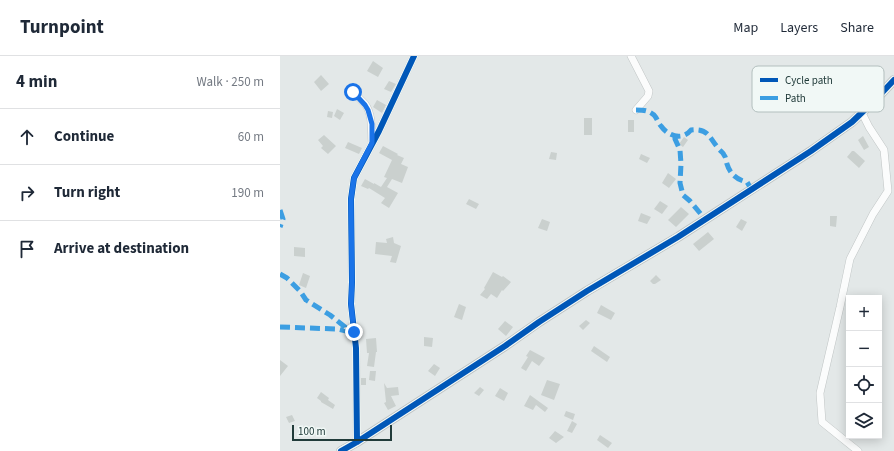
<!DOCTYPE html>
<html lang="en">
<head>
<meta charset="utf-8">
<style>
  body { margin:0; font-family:"Source Sans 3",sans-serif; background:#f6f6f7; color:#1f2937 }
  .controls { position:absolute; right:12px; bottom:12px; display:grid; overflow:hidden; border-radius:0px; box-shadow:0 2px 10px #0003 }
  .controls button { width:36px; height:36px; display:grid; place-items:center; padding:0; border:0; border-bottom:1px solid #e0e1e3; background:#fff; color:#1f2937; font:20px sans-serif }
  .scale { position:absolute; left:12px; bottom:10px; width:100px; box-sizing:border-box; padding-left:4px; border:2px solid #213b3a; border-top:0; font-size:11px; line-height:14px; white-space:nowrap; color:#213b3a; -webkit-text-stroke:3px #f1f8f6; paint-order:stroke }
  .stop { position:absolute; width:12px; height:12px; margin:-9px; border:3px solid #1a73e8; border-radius:50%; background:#fff }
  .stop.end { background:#1a73e8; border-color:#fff; box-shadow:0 1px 4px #0008 }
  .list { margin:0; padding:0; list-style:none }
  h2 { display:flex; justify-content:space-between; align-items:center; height:52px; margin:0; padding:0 16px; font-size:17px }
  h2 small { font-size:13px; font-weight:400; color:#747a83 }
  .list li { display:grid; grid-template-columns:26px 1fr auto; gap:12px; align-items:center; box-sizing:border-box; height:56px; padding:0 16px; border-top:1px solid #e0e1e3 }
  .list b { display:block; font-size:15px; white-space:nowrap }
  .list em { font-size:13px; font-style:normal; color:#747a83 }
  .icon { flex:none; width:22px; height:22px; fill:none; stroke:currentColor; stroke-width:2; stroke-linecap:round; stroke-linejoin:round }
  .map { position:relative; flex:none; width:614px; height:395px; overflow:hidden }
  header { display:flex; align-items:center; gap:24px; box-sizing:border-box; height:56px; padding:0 20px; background:#fff; border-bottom:1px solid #e0e1e3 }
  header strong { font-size:19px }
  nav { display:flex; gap:22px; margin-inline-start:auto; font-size:14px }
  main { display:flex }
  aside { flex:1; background:#fff }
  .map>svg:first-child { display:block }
  .building { fill:#cad0ce }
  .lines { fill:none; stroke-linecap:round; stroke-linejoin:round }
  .minor-casing { stroke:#c0c5c5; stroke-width:8 }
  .tertiary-casing { stroke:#c0c5c5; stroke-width:10 }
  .minor { stroke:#fbfcfc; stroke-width:7 }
  .tertiary { stroke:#fbfcfc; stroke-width:8 }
  .quiet { stroke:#3c9ee2; stroke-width:5; stroke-dasharray:10 5; stroke-linecap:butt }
  .cycleway-casing { stroke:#f1f8f6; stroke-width:8 }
  .cycleway { stroke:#0057b8; stroke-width:6 }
  .route { stroke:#1a73e8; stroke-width:5 }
  .key { fill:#f1f8f6; stroke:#b3bfbe; stroke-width:1 }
  .key-label { font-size:11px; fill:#213b3a }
</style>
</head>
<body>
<header>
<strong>Turnpoint</strong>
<nav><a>Map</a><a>Layers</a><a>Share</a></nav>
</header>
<main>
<aside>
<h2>4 min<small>Walk · 250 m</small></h2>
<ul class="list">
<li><svg class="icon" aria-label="ahead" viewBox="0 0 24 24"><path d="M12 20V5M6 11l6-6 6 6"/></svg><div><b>Continue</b></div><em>60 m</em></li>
<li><svg class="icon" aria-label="right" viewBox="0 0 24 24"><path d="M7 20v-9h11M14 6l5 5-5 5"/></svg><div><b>Turn right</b></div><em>190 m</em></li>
<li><svg class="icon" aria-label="arrive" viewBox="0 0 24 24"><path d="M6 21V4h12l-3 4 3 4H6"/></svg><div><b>Arrive at destination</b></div></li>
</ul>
</aside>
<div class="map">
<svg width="614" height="395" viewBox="0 0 614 395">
  <rect width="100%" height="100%" fill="#e3e8e8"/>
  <path class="building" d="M93,5L103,12L98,21L87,15Z
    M41,19L49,28L41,35L34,26Z
    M109,25L116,28L111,36L104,33Z
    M97,44L106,49L102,57L93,51Z
    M57,53L64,57L60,64L54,60Z
    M48,55L53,56L52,62L47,61Z
    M304,62H312V79H304Z
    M348,64H354V76H348Z
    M44,79L56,90L48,98L41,92L43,90L38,84Z
    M583,80L589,91L584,94L578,84Z
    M404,81L408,84L403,91L399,88Z
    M68,86L82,92L79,98L65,92Z
    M103,90L118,98L117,99L124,102L121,108L128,111L122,127L112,123L107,131L118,137L109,152L101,147L105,142L89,132L88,133L81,130L85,123L94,128V127L101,131L107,122L104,121L112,104L99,97Z
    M572,95H574L585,105L579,112L567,101Z
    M271,96L277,97L276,104L269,103Z
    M361,98L370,102L367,107L359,103Z
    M388,117L396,123L389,132L382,127Z
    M189,143L199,148L196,153L186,148Z
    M380,145L388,150L382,158L374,153Z
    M401,151L409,158L396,171L388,164Z
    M361,157L371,161L367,168L358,165Z
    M550,160H557L556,171L550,170Z
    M262,163L270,166L267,175L258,172Z
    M461,163L467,166L462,175L456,171Z
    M428,176L434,183L419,195L413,188Z
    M113,181L114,187L121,190L116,207L110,206L112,200L95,198L96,186L107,187L106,183Z
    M14,191L25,192V201L14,200Z
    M213,216L222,221L223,220L231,226L223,235L222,234L217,242L211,238L207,243L200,239L205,233L204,232Z
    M23,217L30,220L26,232L19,229Z
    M376,219L381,224L375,228H373L370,225Z
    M179,248L186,251L182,264L174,261Z
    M321,249L335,257L331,264L317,257Z
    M306,264L310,267L303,274L299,270Z
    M225,265L233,271L226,280L218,273Z
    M144,281L153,282L152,291L144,290Z
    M96,282L97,296H96L94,311L87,310L89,297H87L86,283Z
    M314,290L330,301L327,306L311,295Z
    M250,294L265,302L259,310L252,305L246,315L241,312L248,301L246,300Z
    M0,304L8,310L0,320Z
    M154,308L160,312L155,320L148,315Z
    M90,315H96L95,325L89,324Z
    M81,322H86V329H81Z
    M267,324L280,328L274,344L261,339Z
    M104,327L107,332L118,331L119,339L111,340L116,350L108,354L104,347L106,346Z
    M200,331L204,334L199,340L194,337Z
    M220,332L228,337L224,345L215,340Z
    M41,336L49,342L48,344L55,349L53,353L41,346V345L37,342Z
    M250,339L268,352L265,356L256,349L253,354L244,350Z
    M286,355L295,358L293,364L284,360Z
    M12,359L15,365L9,367L6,361Z
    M292,365L297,368L292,377L287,375Z
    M275,375L284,381L276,387L269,382Z
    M320,379L332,387L328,392L317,384Z"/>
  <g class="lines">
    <g class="minor-casing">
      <path id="minor" d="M351,0L369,35L368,40L356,54
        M73,36C77,40 81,44 85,48C93,59 91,74 92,87
        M77,386L76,292L71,248L72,226L71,143L74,122L99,75L134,0
        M578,395L542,366L540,337L560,251L570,203L593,158L608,135L604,94L589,71L582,57"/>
    </g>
    <g class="tertiary-casing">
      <path id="tertiary" d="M61,395L77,386L225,290L259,266L307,235L398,181L531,95L572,66L596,43L614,24"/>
    </g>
    <use href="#minor" class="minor"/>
    <use href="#tertiary" class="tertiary"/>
    <path class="quiet" d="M356,54C363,54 368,54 374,59C377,62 378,67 381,70C388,80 402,85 411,74C428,72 429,81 438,92C440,95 443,96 444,99C446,101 446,105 447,108C450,118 457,124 467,126L470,131
      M395,81V83L400,94L401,108L400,127L403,139L410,145L425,163
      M0,154L3,163L0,171
      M0,218L7,222L20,235L26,244L50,259L65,271V275
      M0,271L57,273L70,276"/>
    <g class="cycleway-casing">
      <path id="cycleway" d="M77,386L76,292L71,248L72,226L71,143L74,122L99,75L134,0
        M61,395L77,386L225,290L259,266L307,235L398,181L531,95L572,66L596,43L614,24"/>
    </g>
    <use href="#cycleway" class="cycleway"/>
  </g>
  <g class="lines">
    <path class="route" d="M73,36L85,49L88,54L92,68V87L74,122L71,143L72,226L71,248L74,276"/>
  </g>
  <rect x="472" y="10" width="132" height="46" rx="6" class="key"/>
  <rect x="480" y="22" width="18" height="4" fill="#0057b8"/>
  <rect x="480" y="40" width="18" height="4" fill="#3c9ee2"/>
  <g class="key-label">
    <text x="505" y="28">Cycle path</text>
    <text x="505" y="46">Path</text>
  </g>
</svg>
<div class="controls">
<button>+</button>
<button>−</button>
<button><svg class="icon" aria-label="locate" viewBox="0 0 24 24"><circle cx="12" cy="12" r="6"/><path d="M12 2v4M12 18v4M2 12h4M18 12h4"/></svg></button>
<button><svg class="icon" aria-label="layers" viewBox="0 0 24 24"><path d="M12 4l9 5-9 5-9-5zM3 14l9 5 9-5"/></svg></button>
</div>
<div class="scale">100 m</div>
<div class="stop" style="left:73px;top:36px"></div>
<div class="stop end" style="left:74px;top:276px"></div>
</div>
</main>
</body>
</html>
